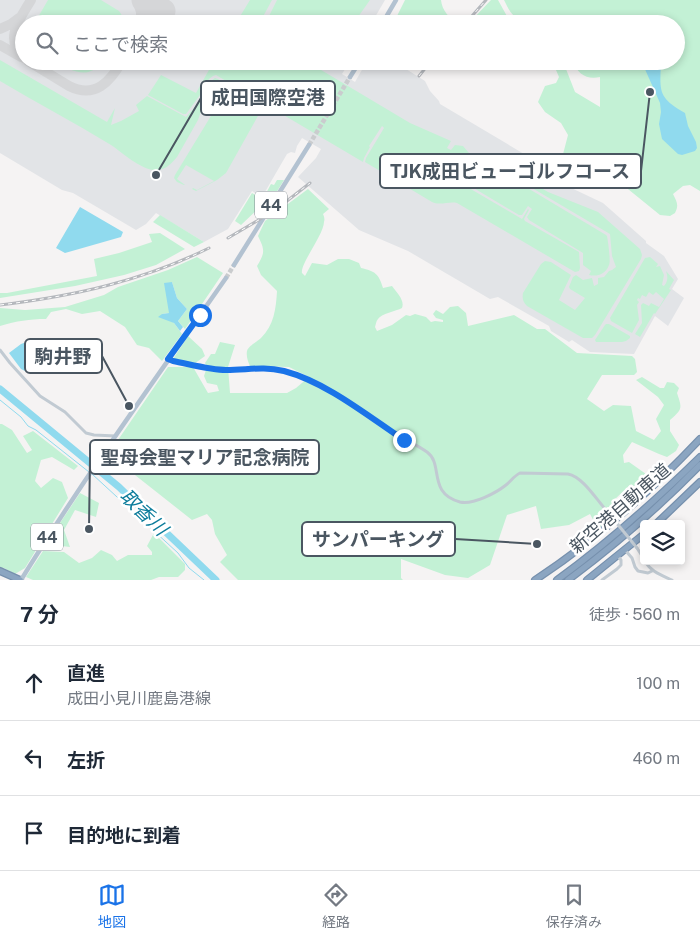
<!DOCTYPE html>
<html lang="ja">
<head>
<meta charset="utf-8">
<style>
  body { margin:0; font-family:"Public Sans","Noto Sans JP",sans-serif; background:#f2f2f3; color:#1f2937 }
  .controls { position:absolute; right:15px; bottom:15px; display:grid; overflow:hidden; border-radius:5px; box-shadow:0 2px 8px #0003 }
  .controls button { width:45px; height:45px; display:grid; place-items:center; padding:0; border:0; border-bottom:1px solid #e0e1e3; background:#fff; color:#1f2937; font:25px sans-serif }
  .stop { position:absolute; width:15px; height:15px; margin:-11px; border:4px solid #1a73e8; border-radius:50%; background:#fff }
  .stop.end { background:#1a73e8; border-color:#fff; box-shadow:0 1px 5px #0008 }
  .list { margin:0; padding:0; list-style:none }
  h2 { display:flex; justify-content:space-between; align-items:center; height:65px; margin:0; padding:0 20px; font-size:21px }
  h2 small { font-size:16px; font-weight:400; color:#747a83 }
  .list li { display:grid; grid-template-columns:32px 1fr auto; gap:15px; align-items:center; box-sizing:border-box; height:75px; padding:0 20px; border-top:1px solid #e0e1e3 }
  .list b { display:block; font-size:19px; white-space:nowrap }
  .list p { margin:0; font-size:16px; white-space:nowrap; color:#747a83 }
  .list em { font-size:16px; font-style:normal; color:#747a83 }
  .icon { flex:none; width:28px; height:28px; fill:none; stroke:currentColor; stroke-width:2; stroke-linecap:round; stroke-linejoin:round }
  .map { position:relative; flex:none; width:700px; height:580px; overflow:hidden }
  .search { position:absolute; background:#fff; box-shadow:0 2px 8px #0003; left:15px; right:15px; top:15px; height:55px; display:flex; align-items:center; gap:12px; box-sizing:border-box; padding:0 18px; border-radius:28px; color:#747a83; font-size:19px }
  .sheet { height:290px; background:#fff }
  nav { display:flex; justify-content:space-around; align-items:center; box-sizing:border-box; height:70px; border-top:1px solid #e0e1e3; background:#fff; font-size:14px; color:#747a83 }
  nav a { display:grid; justify-items:center; gap:2px }
  nav .on { color:#1a73e8 }
  .map>svg:first-child { display:block }
  .airport { fill:#e2e4e7 }
  .green { fill:#c3f1d5 }
  .water { fill:#90daee }
  .lines { fill:none; stroke-linecap:round; stroke-linejoin:round }
  .stream { stroke:#90daee; stroke-width:1 }
  .river { stroke:#90daee; stroke-width:7 }
  .taxiway { stroke:#d5d6d8; stroke-width:10 }
  .runway { stroke:#d5d6d8; stroke-width:25 }
  .primary-tunnel { stroke:#caccce; stroke-width:4.5; stroke-dasharray:4.5 2; stroke-linecap:butt }
  .highway-casing { stroke:#7690ad; stroke-width:8 }
  .street { stroke:#c1cad2; stroke-width:3 }
  .primary { stroke:#b3c2d1; stroke-width:4.5 }
  .highway { stroke:#8ba5c1; stroke-width:5.5 }
  .rail-casing { stroke:#b5b8bd; stroke-width:3 }
  .rail { stroke:#fff; stroke-width:1; stroke-dasharray:4; stroke-linecap:butt }
  .street-bridge { stroke:#c1cad2; stroke-width:3 }
  .route { stroke:#1a73e8; stroke-width:6 }
  .labels { text-anchor:middle; dominant-baseline:central; stroke-width:5; stroke-linejoin:round; paint-order:stroke }
  .shield { fill:#fff; stroke:#808990; stroke-width:1 }
  .shield-label { font-size:16px; font-weight:bold; fill:#4a5661 }
  .street-label { font-size:18px; fill:#4a5661; stroke:#fff }
  .water-label { font-size:19px; font-style:italic; fill:#0c7c9b; stroke:#fff }
  .leader { fill:none; stroke:#4a5661; stroke-width:2 }
  .callout-dot { fill:#4a5661; stroke:#fff; stroke-width:2 }
  .callout { fill:#fff; stroke:#4a5661; stroke-width:2 }
  .callout-label { font-size:19px; text-anchor:middle; font-weight:bold; fill:#4a5661 }
</style>
</head>
<body>
<div class="map">
<svg width="700" height="580" viewBox="0 0 700 580">
  <rect width="100%" height="100%" fill="#f5f3f3"/>
  <path class="airport" d="M0,0H385L371,24H24V61H350L342,74L355,82L367,61H404L406,69L425,81L430,91L439,101L440,104L536,161L533,164L531,173L552,183L565,185L603,203L646,241V243L664,256L678,279L672,289L684,298L668,326L655,316L634,354L590,352L572,340L569,342L551,331L549,326L498,297L490,299L408,251L359,230L298,177L316,158L321,149L302,138L297,146L295,153L291,152L287,154L262,197L252,191L228,229L204,242L156,213L146,224L136,230L73,193L62,190L0,153Z"/>
  <path class="green" d="M48,0H101L119,11L123,17L125,24H34Z
    M250,0H272L259,24H249L239,18Z
    M277,0H370L353,24H265Z
    M405,0H441C442,11 449,16 456,24H435L433,23L432,24H403L404,20L397,16Z
    M491,0H498L508,18L514,24H468Z
    M504,0H700V191L690,185L683,186L673,194C677,202 679,205 675,213L670,216L660,215L623,185L614,180L589,187L578,183L570,174L562,158L568,135L561,123L545,112L538,102L545,86L556,83L559,77L553,63L550,61H561L566,69L575,92L600,107V77C587,80 577,74 573,61H676V24H529L526,20L522,21C512,17 509,10 504,0Z
    M0,60L107,122L115,108L111,125L121,121L139,111L136,105L147,96L186,117L194,108L211,81L215,78L218,79L263,107L226,173L217,180L196,191L192,189L193,188L197,190L214,181L186,165L177,179L185,185H184L177,182L174,178L175,175L228,88L217,82L203,105L198,120L177,157C171,164 165,171 154,170C140,169 123,153 111,145C75,123 37,103 0,81Z
    M55,61H103C88,81 72,71 55,61Z
    M214,61H306L410,123L451,141L447,148L451,150L455,145L463,146L469,153L606,235L607,236C608,241 611,262 609,265C606,274 597,277 589,275L591,271L583,265V253L529,220L527,217L532,209L528,206L522,215H519L477,190L466,182L469,188L522,219L528,209L529,210L524,219L525,221L579,252L580,268L579,271L575,272L457,203C449,201 440,206 432,202L365,162L366,158L384,128L382,126L369,146L370,147L364,158L363,162L216,75L213,76L209,79L203,91L186,114H183L148,95L161,75L196,93Z
    M521,176L548,192L598,212L640,249L642,255L641,259L595,335L592,338H583L527,306C523,302 522,299 523,293L541,264L545,261L551,262L571,275L559,300L575,310L585,298L570,289L569,287L573,277L576,275L583,280L592,278L594,286L598,284V278L604,277L609,271L612,270L616,267L612,256L610,234L522,182L519,179Z
    M277,180H284L266,209L261,206L241,225L235,221L252,193L263,199L271,184L274,185Z
    M308,189L329,209L323,214C324,216 325,219 324,222C324,234 300,264 302,273C303,274 304,275 305,276L312,263L327,265L338,259H349L359,263L361,268C375,271 379,274 383,288L392,286C397,293 405,300 402,308C396,311 381,314 378,319C376,321 376,324 375,327L377,331L392,325L406,315L410,316L415,314L426,317L431,322L435,321L443,322V320L436,318L433,314L436,310L443,314L450,307L458,306L466,313L468,326L514,315L537,329H545L577,353L632,356L635,359L637,372L634,375H602L587,399L604,411L613,405L631,406L636,431L654,440L661,431L656,419L664,405L658,397L636,380L642,377L660,388H664L667,382L674,383L679,388L677,393C682,408 683,409 670,420V431L679,445L676,451L667,457L659,454L632,442L623,455L624,463L629,462L646,474L650,472L652,475L653,478L651,480L649,481L645,478L634,486L630,485L614,500L622,508L613,515L608,511L605,514L608,519L598,529L590,514L569,525L541,529L536,506L507,515L490,565L468,578L445,575L401,559V578L403,580H238L220,562L227,555L215,534L212,520L207,514L192,520L121,464L118,466L107,456L168,367H193L208,393L219,391L217,385L207,383L204,376L207,367L205,363L211,354H215L220,342L235,345L228,367L230,393H287L296,388L309,377L289,367L250,366C248,362 246,356 247,351C248,346 257,342 261,338C274,325 276,309 277,291L261,275L257,266C265,253 265,250 258,236L265,221Z
    M160,215L204,242L194,247L153,222Z
    M160,233L185,249L156,265L124,275L75,286L0,298V293H7L97,276L94,259L119,253L152,242L149,234Z
    M197,257L223,273L185,329L178,321L187,309L177,298L172,282L169,313L162,314L174,323L182,334L162,361L149,348L137,345L125,327L100,311L82,314L66,309L51,312L46,319C29,319 17,321 0,326V308L25,310L65,307L104,295L118,287L168,270Z
    M650,257L658,264L656,267L660,266L664,275L662,285L664,286C668,281 668,277 666,271L674,280L669,289L671,290L655,314L654,313L640,337L635,334L642,323L641,305L643,303L649,306L651,303L659,307L664,299L656,292L653,295L649,292L646,297L642,295L640,299L638,298L637,300L639,302L637,305L639,320L632,333L611,321L610,318L645,258Z
    M609,324L630,336V338L626,341L622,342H596L595,340L605,325L606,324Z
    M188,336L202,349L205,356L194,364L173,359Z
    M0,424H2L12,430L27,453L32,450L23,436L33,431L78,466L74,470L52,457L41,460L35,481L41,488L53,478L62,482L68,498L25,568L15,574L4,568H0Z
    M80,493L99,503L96,517L75,510L64,530L70,547L46,544Z
    M154,533L185,564V570L178,577H159L151,580H33L26,577L43,551L64,552L79,563L92,558L101,550L112,555L117,561L128,555H152V552L147,546Z"/>
  <path class="water" d="M640,61H661C660,91 657,97 685,113L688,126L696,142L697,148L695,151L682,155L678,154L662,139L659,124L661,112L660,103L644,67Z
    M80,207L123,232L121,237L65,253L56,248Z
    M172,282L177,298L187,309L178,321L183,327L180,331L174,323L158,317L162,314L169,313L164,283Z
    M32,340L38,341L30,368L33,371L29,373L21,369L9,353L21,344Z"/>
  <g class="lines">
    <path class="stream" d="M0,400L21,417L28,426L36,430L89,472
      M92,474L178,553L189,568L204,580"/>
    <path class="river" d="M0,389L119,487L153,520L216,580"/>
    <path class="taxiway" d="M137,0L141,12V24
      M143,24L154,6
      M0,29L11,24L19,18
      M0,45L21,57
      M24,58C3,39 20,19 31,0
      M28,61L69,86C95,99 110,82 122,61"/>
    <path class="runway" d="M144,0L163,11"/>
    <path class="primary-tunnel" d="M309,145L350,77
      M226,278L234,265"/>
    <g class="highway-casing">
      <path id="highway" d="M656,524L700,482
        M0,571L20,580
        M535,580C596,540 650,492 700,439
        M557,580C608,543 655,501 700,457
        M568,580C615,545 659,507 700,465
        M587,580L644,534"/>
    </g>
    <path class="street" d="M0,350L10,363L40,396L65,412L86,433L94,435L116,436
      M169,359L173,361C186,363 198,366 211,368C215,369 221,370 225,371C238,371 251,367 263,368C269,368 276,369 282,371C321,379 358,409 391,431C403,439 416,444 427,452C444,464 427,493 460,502C473,505 496,493 506,485C511,481 514,476 520,473L568,474C583,477 596,499 606,510
      M637,548L644,559
      M625,550L632,558L635,567L638,571L648,573L652,571
      M645,561C651,572 661,575 672,580
      M602,580L617,569L621,565V560L618,556"/>
    <path class="primary" d="M382,24L396,0
      M350,77L360,61
      M234,265L309,145
      M21,580C85,476 156,378 226,278"/>
    <use href="#highway" class="highway"/>
    <g class="rail-casing">
      <path id="rail" d="M465,24L486,0
        M419,76L431,61
        M228,238L274,211L310,183
        M0,305C74,296 142,281 209,248"/>
    </g>
    <use href="#rail" class="rail"/>
    <path class="street-bridge" d="M606,510L637,548"/>
  </g>
  <g class="lines">
    <path class="route" d="M200,315L168,359L173,361C189,364 211,370 226,370C248,370 262,366 284,371C326,382 368,416 404,440"/>
  </g>
  <g class="labels">
    <g class="shield">
      <rect x="255" y="191.5" width="32" height="27" rx="4"/>
      <rect x="31" y="523.5" width="32" height="27" rx="4"/>
    </g>
    <g class="shield-label">
      <text x="271" y="205">44</text>
      <text x="47" y="537">44</text>
    </g>
    <g class="street-label">
      <text transform="translate(620 508) rotate(-41)">新空港自動車道</text>
    </g>
    <g class="water-label">
      <text transform="translate(144 512) rotate(44)">取香川</text>
    </g>
  </g>
  <path class="leader" d="M156 175L201 98M650 92L641 171M129 406L102 356M89 529L90 457M537 544L455 539"/>
  <g class="callout-dot">
    <circle cx="156" cy="175" r="5"/>
    <circle cx="650" cy="92" r="5"/>
    <circle cx="129" cy="406" r="5"/>
    <circle cx="89" cy="529" r="5"/>
    <circle cx="537" cy="544" r="5"/>
  </g>
  <g class="callout">
    <rect x="201" y="81" width="134" height="34" rx="5"/>
    <rect x="380" y="154" width="261" height="34" rx="5"/>
    <rect x="25" y="339" width="77" height="34" rx="5"/>
    <rect x="90" y="440" width="229" height="34" rx="5"/>
    <rect x="302" y="522" width="153" height="34" rx="5"/>
  </g>
  <g class="callout-label">
    <text x="268" y="104">成田国際空港</text>
    <text x="510" y="178">TJK成田ビューゴルフコース</text>
    <text x="63" y="363">駒井野</text>
    <text x="205" y="464">聖母会聖マリア記念病院</text>
    <text x="378" y="546">サンパーキング</text>
  </g>
</svg>
<div class="controls">
<button><svg class="icon" aria-label="layers" viewBox="0 0 24 24"><path d="M12 4l9 5-9 5-9-5zM3 14l9 5 9-5"/></svg></button>
</div>
<div class="stop" style="left:200px;top:315px"></div>
<div class="stop end" style="left:404px;top:440px"></div>
<div class="search"><svg class="icon" aria-label="search" viewBox="0 0 24 24"><circle cx="10" cy="10" r="6"/><path d="M15 15l6 6"/></svg>ここで検索</div>
</div>
<section class="sheet">
<h2>7 分<small>徒歩 · 560 m</small></h2>
<ul class="list">
<li><svg class="icon" aria-label="ahead" viewBox="0 0 24 24"><path d="M12 20V5M6 11l6-6 6 6"/></svg><div><b>直進</b><p>成田小見川鹿島港線</p></div><em>100 m</em></li>
<li><svg class="icon" aria-label="left" viewBox="0 0 24 24"><path d="M17 20v-9H6M10 6l-5 5 5 5"/></svg><div><b>左折</b></div><em>460 m</em></li>
<li><svg class="icon" aria-label="arrive" viewBox="0 0 24 24"><path d="M6 21V4h12l-3 4 3 4H6"/></svg><div><b>目的地に到着</b></div></li>
</ul>
</section>
<nav>
<a class="on"><svg class="icon" aria-label="map" viewBox="0 0 24 24"><path d="M3 6l6-2 6 2 6-2v14l-6 2-6-2-6 2zM9 4v14M15 6v14"/></svg>地図</a>
<a><svg class="icon" aria-label="directions" viewBox="0 0 24 24"><path d="M12 3l9 9-9 9-9-9zM9 14v-3h6M13 9l2 2-2 2"/></svg>経路</a>
<a><svg class="icon" aria-label="saved" viewBox="0 0 24 24"><path d="M7 4h10v16l-5-4-5 4z"/></svg>保存済み</a>
</nav>
</body>
</html>
